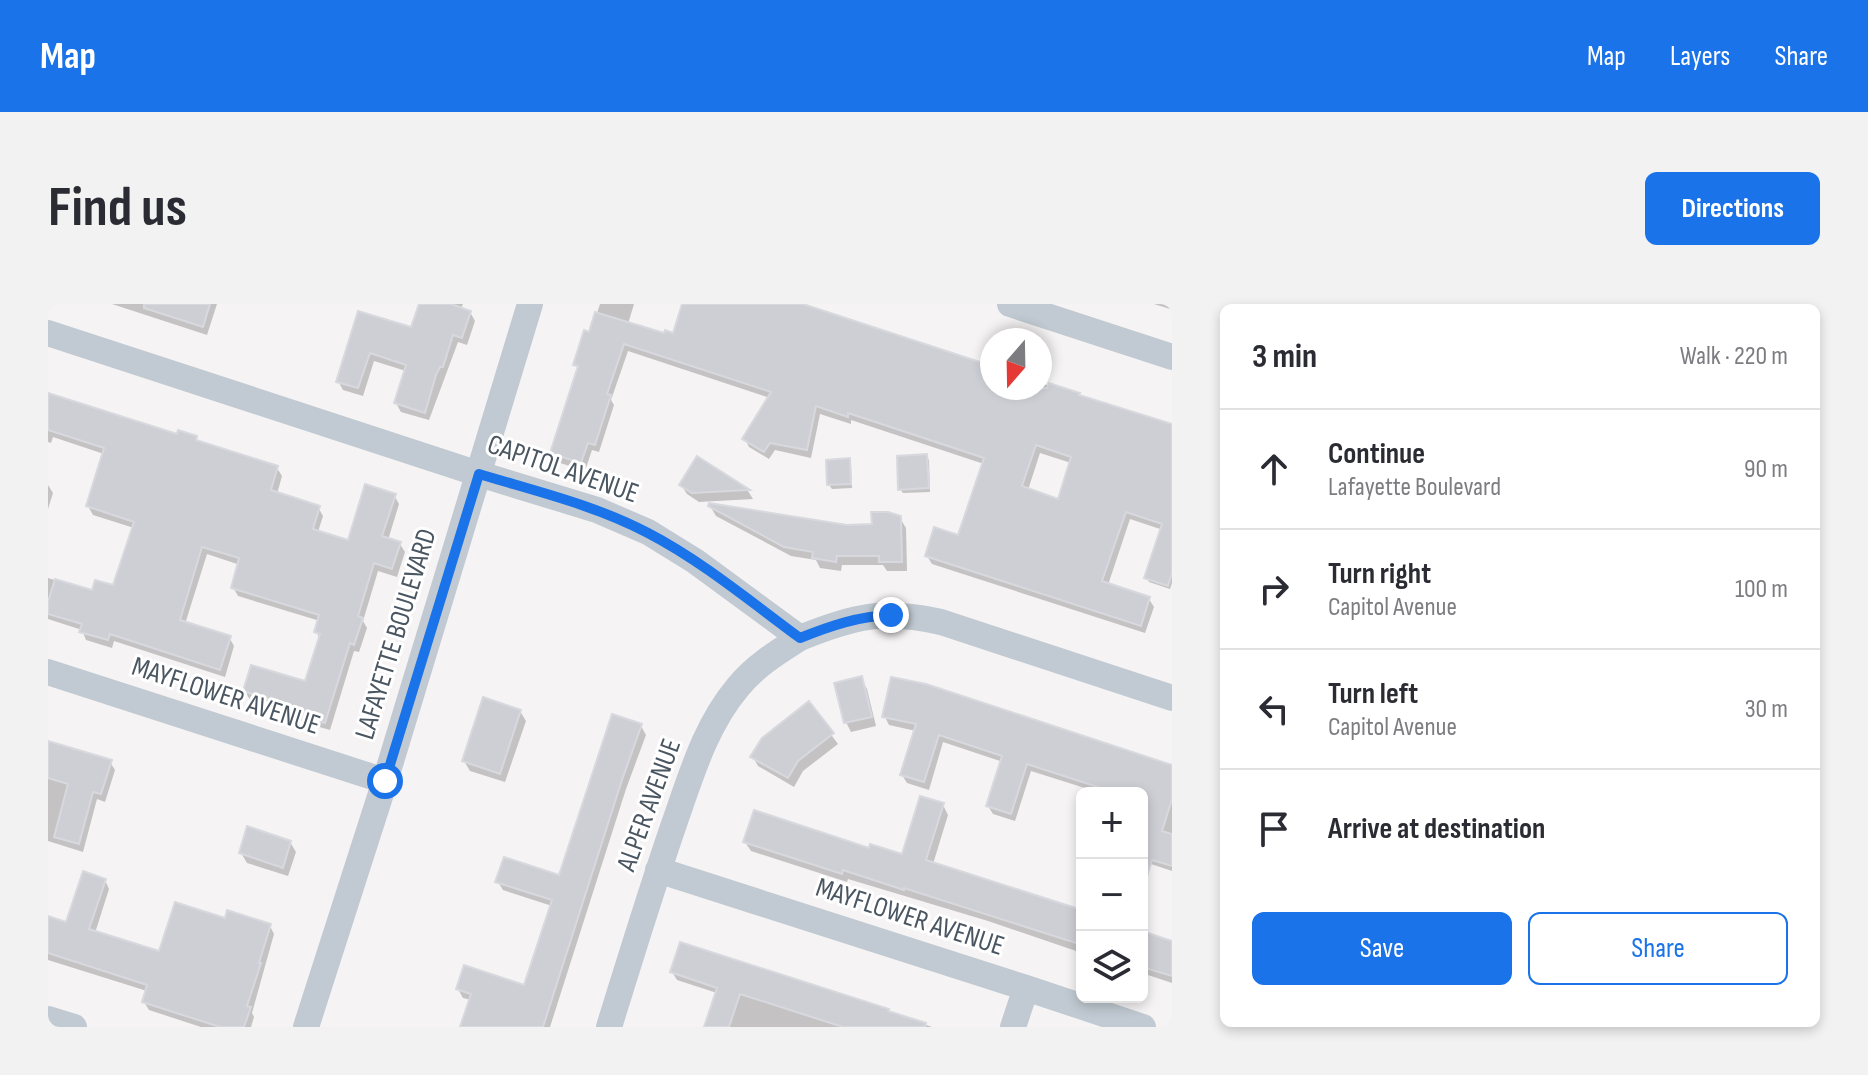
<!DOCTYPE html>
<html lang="en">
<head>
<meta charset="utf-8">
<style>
  body { margin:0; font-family:"Sofia Sans Condensed",sans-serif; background:#f2f2f3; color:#2b2b33 }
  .controls { position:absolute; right:24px; bottom:24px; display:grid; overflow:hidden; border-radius:12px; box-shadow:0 4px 12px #0003 }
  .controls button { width:72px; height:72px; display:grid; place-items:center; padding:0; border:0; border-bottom:2px solid #e1e1e2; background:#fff; color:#2b2b33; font:40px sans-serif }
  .compass { position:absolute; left:932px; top:24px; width:72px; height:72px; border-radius:50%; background:#fff; box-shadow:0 4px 12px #0003; rotate:200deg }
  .stop { position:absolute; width:24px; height:24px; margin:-18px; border:6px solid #1a73e8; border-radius:50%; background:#fff }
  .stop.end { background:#1a73e8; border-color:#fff; box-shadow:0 2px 8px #0008 }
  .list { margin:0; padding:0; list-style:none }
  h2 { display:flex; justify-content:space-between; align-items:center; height:104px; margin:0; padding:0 32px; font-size:34px }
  h2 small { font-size:26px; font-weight:400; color:#7c7c81 }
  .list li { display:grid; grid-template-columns:52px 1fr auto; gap:24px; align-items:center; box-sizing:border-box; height:120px; padding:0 32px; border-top:2px solid #e1e1e2 }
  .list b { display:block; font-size:30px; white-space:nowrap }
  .list p { margin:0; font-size:26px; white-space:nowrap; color:#7c7c81 }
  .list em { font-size:26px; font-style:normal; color:#7c7c81 }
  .actions { display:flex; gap:16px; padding:24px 32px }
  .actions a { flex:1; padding:18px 0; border:2px solid #1a73e8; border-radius:12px; text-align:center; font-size:28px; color:#1a73e8 }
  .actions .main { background:#1a73e8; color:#fff }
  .icon { flex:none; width:44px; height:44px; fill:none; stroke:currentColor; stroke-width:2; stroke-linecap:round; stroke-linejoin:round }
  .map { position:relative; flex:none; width:1124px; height:723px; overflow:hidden; border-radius:12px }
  header { display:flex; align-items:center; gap:48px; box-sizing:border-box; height:112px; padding:0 40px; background:#1a73e8; color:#fff }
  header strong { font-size:38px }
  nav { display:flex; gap:44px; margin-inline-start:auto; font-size:28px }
  .intro { display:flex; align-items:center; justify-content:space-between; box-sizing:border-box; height:192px; padding:0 48px }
  h1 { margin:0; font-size:56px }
  .button { padding:20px 36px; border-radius:12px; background:#1a73e8; color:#fff; font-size:28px; font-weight:700 }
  main { display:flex; gap:48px; padding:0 48px }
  aside { flex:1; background:#fff; border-radius:12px; box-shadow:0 4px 12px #0003 }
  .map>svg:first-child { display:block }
  .shadow { fill:#0003; fill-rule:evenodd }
  .building { fill:#cdcfd5; stroke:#d7d9de; stroke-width:2; fill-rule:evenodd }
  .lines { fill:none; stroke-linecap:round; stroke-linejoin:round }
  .minor { stroke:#c1cad2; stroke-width:26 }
  .route { stroke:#1a73e8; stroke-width:10 }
  .labels { text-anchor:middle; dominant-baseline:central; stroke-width:6; stroke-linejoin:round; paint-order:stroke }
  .street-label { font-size:28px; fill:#4a5661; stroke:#fff }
</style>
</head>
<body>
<header>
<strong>Map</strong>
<nav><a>Map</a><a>Layers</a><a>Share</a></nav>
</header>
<div class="intro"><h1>Find us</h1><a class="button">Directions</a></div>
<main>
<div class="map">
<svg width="1124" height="723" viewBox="0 0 1124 723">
  <rect width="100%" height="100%" fill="#f5f3f3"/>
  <path class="shadow" d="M64,0H169L159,31Z
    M373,0H415L413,5L422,8L427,17L419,41L410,38L381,116L353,108L348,99L358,67L326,57L315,92L295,86L290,77L311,10L364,26Z
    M552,0H586L580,20L627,32L636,0H749L944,63V84H992V79L1124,122V229L1082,215L1060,281L1101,295L1106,303L1097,329L884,260L879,252L911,234L936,160L803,116V120L772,110L763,154L727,146L721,155L701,143L697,135L722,94L580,47L563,96L566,101L551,148L544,146L537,167L509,158L504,149L531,66L527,60L542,31ZM992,149L1023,159L1011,197L980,186Z
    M1106,0H1124V1L1122,5Z
    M0,91L130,132L148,134L151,139L229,164L234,172L229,190L270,203L275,212L270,228L301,239L346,191L351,200L340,236L352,240L357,248L349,273L330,267L315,317L319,324L311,348L306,347L282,426L254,418L249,410L202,396L197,387L258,380L272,335L268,327L272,317L190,292L185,283L192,261L159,250L137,320L181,333L186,342L177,373L66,337L64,344L38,336L34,326L0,315V274L45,288L66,284L86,224L45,211L40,202L56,150L5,133L3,139L0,138Z
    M878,152L881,156L882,188L855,189L852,185Z
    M650,155L700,187L705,195L651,198L639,190L633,181Z
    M801,156L803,161L804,184L784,185L781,181Z
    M0,181L5,189L0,205Z
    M662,202L799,223L826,222L852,214L858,224L859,267H839L835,261H794L793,267L772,264L768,256L743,252L668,212Z
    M1124,257V279L1122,285L1101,278L1099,274Z
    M813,375L819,385L828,422L803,428L798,418Z
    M760,400L790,440L755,467L746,483L710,462L705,453Z
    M472,407L478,417L457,478L422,467L416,457Z
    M837,413L1124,463V567L1094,557V489H1042L1043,486L983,467L967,517L945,510L940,502L955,458L895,438L881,486L859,479L854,471L868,427L841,421Z
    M593,422L598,431L578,485L502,723H414L423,696L415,694L410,685L477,683L504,602L455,586L450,578L513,573Z
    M0,439L62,458L67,466L57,498L49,495L35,548L0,537Z
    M895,501L900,511L885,560L1034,609V649L940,617L800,575L799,578L703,547L697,538L823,546L855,552Z
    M1034,514V537L1029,529Z
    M242,538L248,548L240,572L199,559L193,549Z
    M57,576L61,585L47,629L113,650L178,617L222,622L226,630L204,709L206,713L203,723H153L101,706L96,698L99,687L0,656V614L19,620Z
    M1094,629L1124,639V679L1094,669Z
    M624,668L784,689L884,723H658L669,689L629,676Z"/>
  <path class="building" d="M96,0H162L155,23L96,4Z
    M371,0H403L423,7L414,34L405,31L395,63H392L388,71L377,109L346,99L358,61L322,49L310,84L288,78L310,7L363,23Z
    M634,0H755L944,62V84H999L1001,79L1032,89L1031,91L1124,120V269L1120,282L1096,274L1114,220L1078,208L1054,277L1102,293L1093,322L877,252L886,223L910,231L936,154L800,109V113L768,102L759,146L722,139L716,148L694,135L723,88L576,40L559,90L563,91L547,141L540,139L533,159L502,149L530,62L525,61L536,26L541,28L547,8L616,29L617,26L625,29ZM988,141L1023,153L1010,195L974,182Z
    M0,89L129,130L130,126L149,132L148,136L230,162L223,186L272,202L265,225L300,236L317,180L348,190L334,232L353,238L344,265L326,259L310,312L315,314L306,341L302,339L277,419L247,410L249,404L195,387L203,361L257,377L272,330L266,328L271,311L183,284L191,254L154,243L132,316L183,332L172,366L62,330L60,336L31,328L34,320L0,310V298L7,275L44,286L47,276L65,281L86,218L38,202L56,144L0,126Z
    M879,150L881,184L850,186L849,152Z
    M649,152L702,186L644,189L631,181Z
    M802,154L803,180L779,181L778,156Z
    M661,199L799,221L824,220L823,208H840L853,212L854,258H831V252H789L788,258L764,254L765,248L736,243L660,202Z
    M814,372L824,413L796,419L786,379Z
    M843,373L878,380L1124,461V495L1114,527L1124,530V562L1104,556L1098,575H1094V489H1068L979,460L963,510L938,502L954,452L891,431L876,478L852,471L868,420L834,413Z
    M435,393L473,406L452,470L414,457Z
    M761,397L786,429L750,457L740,474L702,453L714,434Z
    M564,410L594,420L574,476L495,723H412L423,690L408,685L416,661L476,681L504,596L447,578L456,553L511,571Z
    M0,437L64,456L53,490L45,488L31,540L6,533L20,480L0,474Z
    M872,492L896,499L878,556L1034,606V641L856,584V586L795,566L794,570L695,538L706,506L821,544L822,540L854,550Z
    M199,522L243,537L235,564L191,549Z
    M35,567L58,575L41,625L111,647L127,598L177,614L179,606L223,620L211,659H213L199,702L203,703L196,723H172L94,698L99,681L0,649V612L18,618Z
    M1094,627L1124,637V672L1094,663Z
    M632,638L841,705L840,707L878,719L877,723H795L692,690L681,723H656L669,684L622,668Z"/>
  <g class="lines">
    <path class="minor" d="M962,0L1124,53
      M0,29L431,170L549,206L600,228L647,257L752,334C806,312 835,305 893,318L1124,394
      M0,368L337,477
      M610,566L978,684L1095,723
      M0,715L26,723
      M258,723L337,477L482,0
      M561,723C582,655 603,587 626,520C643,472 657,422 690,383C707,362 730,348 752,334
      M965,723L978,684"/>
  </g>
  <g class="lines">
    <path class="route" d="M337,477L431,170C487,187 547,201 600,229C654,257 703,298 752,334C782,322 811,312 843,311"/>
  </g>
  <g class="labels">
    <g class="street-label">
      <text transform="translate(515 165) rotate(19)">CAPITOL AVENUE</text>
      <text transform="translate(348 330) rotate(-73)">LAFAYETTE BOULEVARD</text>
      <text transform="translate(178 392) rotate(18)">MAYFLOWER AVENUE</text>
      <text transform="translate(601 501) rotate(-70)">ALPER AVENUE</text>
      <text transform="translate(862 613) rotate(18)">MAYFLOWER AVENUE</text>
    </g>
  </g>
</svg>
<div class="controls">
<button>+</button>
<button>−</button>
<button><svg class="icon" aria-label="layers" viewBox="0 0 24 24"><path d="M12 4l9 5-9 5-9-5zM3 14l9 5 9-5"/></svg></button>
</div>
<svg class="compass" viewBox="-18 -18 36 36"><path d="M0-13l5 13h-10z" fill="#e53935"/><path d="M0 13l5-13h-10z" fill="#7c7c81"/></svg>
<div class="stop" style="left:337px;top:477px"></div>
<div class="stop end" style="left:843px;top:311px"></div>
</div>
<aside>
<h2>3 min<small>Walk · 220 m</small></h2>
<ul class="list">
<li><svg class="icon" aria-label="ahead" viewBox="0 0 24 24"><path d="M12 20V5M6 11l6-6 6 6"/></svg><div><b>Continue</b><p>Lafayette Boulevard</p></div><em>90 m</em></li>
<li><svg class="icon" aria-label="right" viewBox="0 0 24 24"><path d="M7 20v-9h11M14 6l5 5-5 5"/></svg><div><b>Turn right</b><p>Capitol Avenue</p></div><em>100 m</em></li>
<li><svg class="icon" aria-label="left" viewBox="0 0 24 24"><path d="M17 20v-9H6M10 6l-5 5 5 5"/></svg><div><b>Turn left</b><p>Capitol Avenue</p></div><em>30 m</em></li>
<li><svg class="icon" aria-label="arrive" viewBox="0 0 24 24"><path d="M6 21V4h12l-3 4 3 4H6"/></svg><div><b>Arrive at destination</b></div></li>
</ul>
<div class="actions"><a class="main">Save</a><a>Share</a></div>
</aside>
</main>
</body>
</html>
